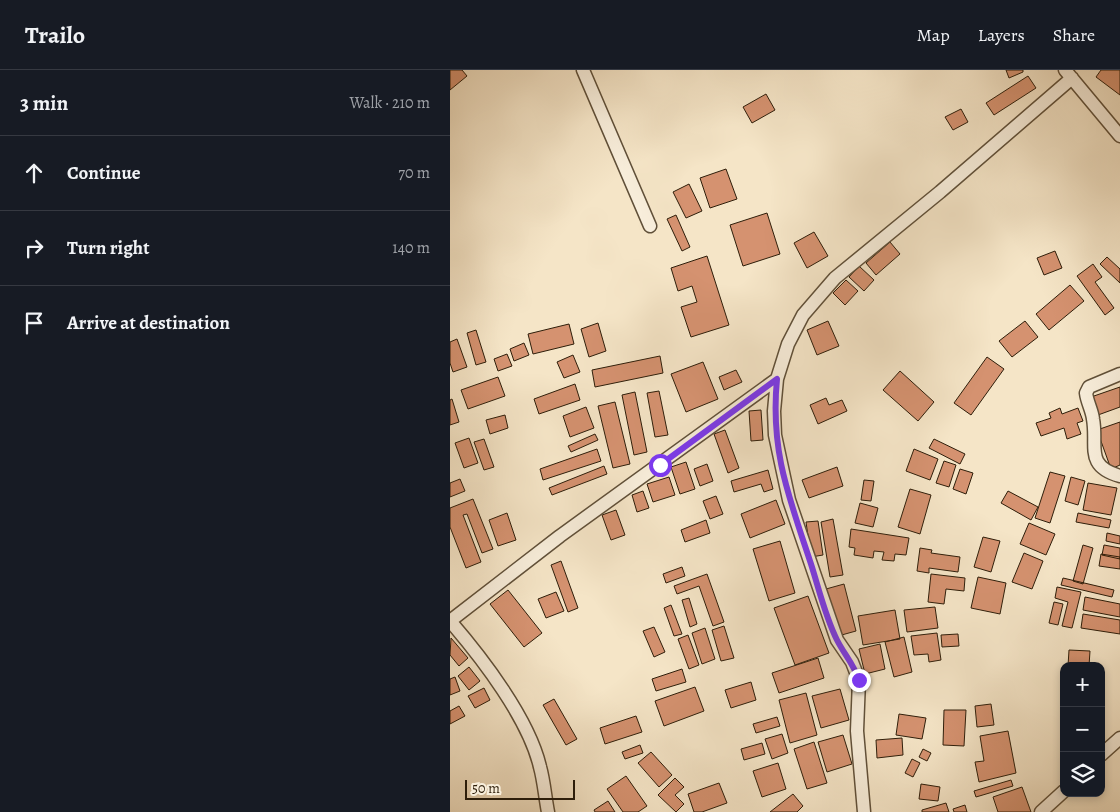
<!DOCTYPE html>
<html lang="en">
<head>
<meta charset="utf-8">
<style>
  body { margin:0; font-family:Alegreya,serif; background:#242831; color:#f1f3f6 }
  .controls { position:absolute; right:15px; bottom:15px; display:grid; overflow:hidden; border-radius:10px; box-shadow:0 2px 8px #0003 }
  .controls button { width:45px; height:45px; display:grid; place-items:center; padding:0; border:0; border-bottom:1px solid #363941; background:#171b24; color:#f1f3f6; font:25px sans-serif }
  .scale { position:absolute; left:15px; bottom:12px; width:110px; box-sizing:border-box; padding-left:5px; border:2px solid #2e1e0a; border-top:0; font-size:14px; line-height:18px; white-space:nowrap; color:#2e1e0a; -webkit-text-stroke:4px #f8eedb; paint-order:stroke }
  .stop { position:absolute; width:15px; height:15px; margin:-11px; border:4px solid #7c3aed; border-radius:50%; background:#fff }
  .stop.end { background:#7c3aed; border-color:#fff; box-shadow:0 1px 5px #0008 }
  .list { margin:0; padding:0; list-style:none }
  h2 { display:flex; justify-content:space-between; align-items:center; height:65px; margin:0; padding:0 20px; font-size:21px }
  h2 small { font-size:16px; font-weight:400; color:#9ea1a6 }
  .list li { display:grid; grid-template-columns:32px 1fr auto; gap:15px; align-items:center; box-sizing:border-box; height:75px; padding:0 20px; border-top:1px solid #363941 }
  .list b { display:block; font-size:19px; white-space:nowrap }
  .list em { font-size:16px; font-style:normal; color:#9ea1a6 }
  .icon { flex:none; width:28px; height:28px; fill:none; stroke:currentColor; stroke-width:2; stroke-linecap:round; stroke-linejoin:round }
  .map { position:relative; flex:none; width:670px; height:742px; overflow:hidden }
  header { display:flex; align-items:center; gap:30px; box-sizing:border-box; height:70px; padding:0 25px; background:#171b24; border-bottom:1px solid #363941 }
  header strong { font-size:24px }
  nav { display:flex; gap:28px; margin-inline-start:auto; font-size:18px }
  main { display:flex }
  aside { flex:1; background:#171b24 }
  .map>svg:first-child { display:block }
  .building { fill:#d59270; stroke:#2e1e0a }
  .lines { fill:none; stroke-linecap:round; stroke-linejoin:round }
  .minor-casing { stroke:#605039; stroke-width:15 }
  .minor { stroke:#f8eedb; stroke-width:12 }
  .route { stroke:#7c3aed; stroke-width:6 }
</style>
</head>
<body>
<header>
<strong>Trailo</strong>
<nav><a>Map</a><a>Layers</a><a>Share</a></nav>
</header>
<main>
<aside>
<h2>3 min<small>Walk · 210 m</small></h2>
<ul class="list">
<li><svg class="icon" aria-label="ahead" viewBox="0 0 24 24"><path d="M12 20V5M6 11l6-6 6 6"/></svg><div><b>Continue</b></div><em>70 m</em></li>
<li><svg class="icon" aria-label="right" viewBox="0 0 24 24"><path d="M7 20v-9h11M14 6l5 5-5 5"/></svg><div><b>Turn right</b></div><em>140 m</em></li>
<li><svg class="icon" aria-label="arrive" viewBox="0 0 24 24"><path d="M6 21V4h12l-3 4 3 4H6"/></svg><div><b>Arrive at destination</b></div></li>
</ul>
</aside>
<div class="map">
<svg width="670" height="742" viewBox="0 0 670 742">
  <rect width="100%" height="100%" fill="#f5e5c7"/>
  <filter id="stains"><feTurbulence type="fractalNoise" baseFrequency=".004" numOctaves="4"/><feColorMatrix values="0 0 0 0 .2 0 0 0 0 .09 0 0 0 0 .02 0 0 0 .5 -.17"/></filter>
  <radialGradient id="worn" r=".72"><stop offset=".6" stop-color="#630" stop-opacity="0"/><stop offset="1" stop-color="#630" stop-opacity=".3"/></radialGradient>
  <path class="building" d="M0,0H12L17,6L0,20Z
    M556,0H573V2L559,8Z
    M651,0H670V25L646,7Z
    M578,6L586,18L544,45L536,33Z
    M316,24L325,40L302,53L293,37Z
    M511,39L518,52L503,60L495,47Z
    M276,99L287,129L260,138L250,108Z
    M239,114L252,141L236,148L223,122Z
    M317,143L330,184L293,196L280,155Z
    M226,145L240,177L232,181L217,149Z
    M364,162L378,186L357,198L344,173Z
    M440,172L450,184L426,205L416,193Z
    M605,181L612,198L594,205L587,188Z
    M257,186L279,255L241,267L231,237L247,232L242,216L228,221L221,198Z
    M657,187L670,199V213L650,194Z
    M643,194L652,207L645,212L664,238L655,245L627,206Z
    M409,196L424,210L414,221L399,207Z
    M396,210L408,221L395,235L383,223Z
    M620,215L634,231L599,260L586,244Z
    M378,251L389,276L367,285L357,260Z
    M575,251L588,267L562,287L549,271Z
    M148,253L156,281L139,287L131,259Z
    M119,254L124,274L83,284L78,264Z
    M26,260L36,292L26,295L17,263Z
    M7,269L17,297L3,302L0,293V272Z
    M74,273L79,285L64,291L60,279Z
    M57,284L62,296L48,301L44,289Z
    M123,285L130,302L114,308L107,292Z
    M210,286L213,303L145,317L142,300Z
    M537,287L554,299L521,345L504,333Z
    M253,292L268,329L236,342L221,304Z
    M286,300L292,312L274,320L269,307Z
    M450,301L484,332L468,351L433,320Z
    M48,307L55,326L18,339L11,320Z
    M125,314L130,330L89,344L84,329Z
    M670,317V337L648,345L641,327Z
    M209,321L218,365L205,367L197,323Z
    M185,322L197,382L184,385L172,325Z
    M376,328L379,335L392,330L397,341L368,354L360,335Z
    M2,329L9,352L0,355V330Z
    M165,332L180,394L163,398L148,336Z
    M136,337L144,358L120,367L113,346Z
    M610,338L612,344L628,338L633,351L627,353L631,364L617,369L614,358L591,366L586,353L601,348L599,343Z
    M311,340L313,370L301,371L299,341Z
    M55,345L58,358L40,364L36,350Z
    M670,352V395L661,399L647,360Z
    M275,360L289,398L278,403L264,364Z
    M145,364L148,370L121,382L118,376Z
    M19,368L28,393L14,398L5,373Z
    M34,369L44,397L34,400L24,372Z
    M484,369L515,384L510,394L479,378Z
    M147,379L151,391L93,410L90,399Z
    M464,379L488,389L480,410L456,401Z
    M494,391L506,395L499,417L486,413Z
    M236,392L245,419L230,424L221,397Z
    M257,394L263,411L250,416L244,399Z
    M154,396L157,404L102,425L99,418Z
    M387,397L393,416L359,428L352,410Z
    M510,399L523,403L516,424L503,419Z
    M318,400L323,419L314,422L311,414L284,422L281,411Z
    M600,402L615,406L600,453L585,448Z
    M219,407L225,425L203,432L197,414Z
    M621,407L635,411L628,435L615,431Z
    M10,409L15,421L0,427V413Z
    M414,410L424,411L421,431L411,430Z
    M638,413L667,418L661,445L633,440Z
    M460,419L481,425L470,464L448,457Z
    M193,421L199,438L187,442L182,425Z
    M558,421L588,437L581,450L551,433Z
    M266,426L273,444L260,449L253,431Z
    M23,429L43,479L32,483L17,444L13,445L31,492L16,498L0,457V438Z
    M326,430L335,454L300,468L291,444Z
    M410,433L428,438L423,457L405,453Z
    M166,440L175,465L161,470L152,445Z
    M57,443L66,470L48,476L39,450Z
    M628,443L661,450L659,458L626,452Z
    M383,449L393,505L380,507L371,452Z
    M256,450L260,463L235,472L231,460Z
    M368,451L373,485L361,487L356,452Z
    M579,453L605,464L596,485L570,474Z
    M401,459L459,468L456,485L445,484L444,491L432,490L434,482L424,481L423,488L404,485L405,478L399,477Z
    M657,463L670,466V474L656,471Z
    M533,467L550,471L541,502L524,497Z
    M330,471L345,523L319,531L303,479Z
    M633,475L643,478L633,514L623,511Z
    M654,475L670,478V489L652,485Z
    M470,478L482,480L481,483L510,487L508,502L479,498V503L467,501Z
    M574,483L593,491L582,519L562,512Z
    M651,484L670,487V499L649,496Z
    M111,491L128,538L118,542L101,495Z
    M232,497L235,506L216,513L213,504Z
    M257,504L274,552L263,556L249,516L227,524L224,516Z
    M481,504L515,508L514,521L496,519L494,534L478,532Z
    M528,507L556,513L550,544L521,538Z
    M613,508L664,520L662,527L611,515Z
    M394,514L406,561L388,566L376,519Z
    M607,517L631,522L622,558L612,556L618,532L605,528Z
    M58,520L92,563L74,577L40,534Z
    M106,522L114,541L96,548L88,529Z
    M358,526L379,583L345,595L324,538Z
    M635,527L670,534V547L633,540Z
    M239,528L247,554L240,557L232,530Z
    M604,532L613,534L608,555L599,553Z
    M221,535L232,564L224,566L214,538Z
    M485,537L488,558L457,562L454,540Z
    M445,540L450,569L413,575L408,546Z
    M633,544L670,550V564L631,558Z
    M274,556L284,588L271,591L262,560Z
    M204,557L215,582L204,587L193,561Z
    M255,558L265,589L252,594L242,563Z
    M487,563L491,590L479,592L478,584L464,585L461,566Z
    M508,564L509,576L492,577L491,565Z
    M238,565L249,595L239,599L228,569Z
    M454,567L462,602L444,607L435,572Z
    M1,568L18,588L9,596L0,585Z
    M430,574L435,599L415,604L409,579Z
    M619,580L640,581L639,596H618Z
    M368,588L374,608L329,623L322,603Z
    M19,597L30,611L19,620L8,606Z
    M232,599L236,612L206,621L202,609Z
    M5,607L10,621L0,625V609Z
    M301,612L306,630L281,638L275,620Z
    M245,617L254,641L214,656L205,631Z
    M34,618L40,630L25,638L18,626Z
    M390,619L399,650L371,658L362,626Z
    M356,623L367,665L340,673L329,630Z
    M104,629L127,669L116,675L93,635Z
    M541,634L544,655L527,657L525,636Z
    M9,636L15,646L0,654V641Z
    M494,640H516L514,676L493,675Z
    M449,644L476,648L472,669L446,665Z
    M186,646L192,662L155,674L150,658Z
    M327,647L330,656L306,663L303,654Z
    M558,661L566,703L529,712L525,692L534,691L530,666Z
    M332,664L338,683L322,689L315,669Z
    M393,665L402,694L377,702L368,672Z
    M452,668L453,685L427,688L426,670Z
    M364,672L377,713L357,719L344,679Z
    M312,673L315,684L294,690L291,679Z
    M190,675L193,683L175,689L172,682Z
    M473,679L481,683L477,691L469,687Z
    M201,682L222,705L209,717L188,693Z
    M462,689L470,693L463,707L455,703Z
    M328,693L336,719L312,727L303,701Z
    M176,706L197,736L188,742H173L157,719Z
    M225,708L234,717L225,725L234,734L226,742L208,725Z
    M561,710L563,716L526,727L524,721Z
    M269,713L277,733L252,742H244L238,724Z
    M471,714L490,717L488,731L469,729Z
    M572,717L581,742H548L543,727Z
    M343,724L353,736L347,742H320Z
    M158,731L165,742H145L144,740Z
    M496,733L499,742H472V740Z
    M515,735L517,742H504L503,739Z"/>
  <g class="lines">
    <g class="minor-casing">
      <path id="minor" d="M133,0L200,156
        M615,0L670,66
        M670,304L639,317L636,323C637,332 642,340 643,349C648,376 634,396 670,406
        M0,551L110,466L327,309
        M0,551C32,588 79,649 90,697C94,711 95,727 98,742
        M651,685L670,668
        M414,742L407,661L409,610L402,592L387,570L339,430L325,365L324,341L327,309L338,274L353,245L385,208L490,122L622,8
        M591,742L614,721"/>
    </g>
    <use href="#minor" class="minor"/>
  </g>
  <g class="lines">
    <path class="route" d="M210,395L327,309C320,381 339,427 361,494C369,519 375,546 387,570C394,584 403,593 409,610"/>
  </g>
  <rect width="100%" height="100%" filter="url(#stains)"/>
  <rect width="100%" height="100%" fill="url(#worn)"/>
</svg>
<div class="controls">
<button>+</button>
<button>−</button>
<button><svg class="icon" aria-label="layers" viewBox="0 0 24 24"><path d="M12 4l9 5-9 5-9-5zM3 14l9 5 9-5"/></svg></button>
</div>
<div class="scale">50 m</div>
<div class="stop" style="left:210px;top:395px"></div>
<div class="stop end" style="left:409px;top:610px"></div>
</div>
</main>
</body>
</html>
